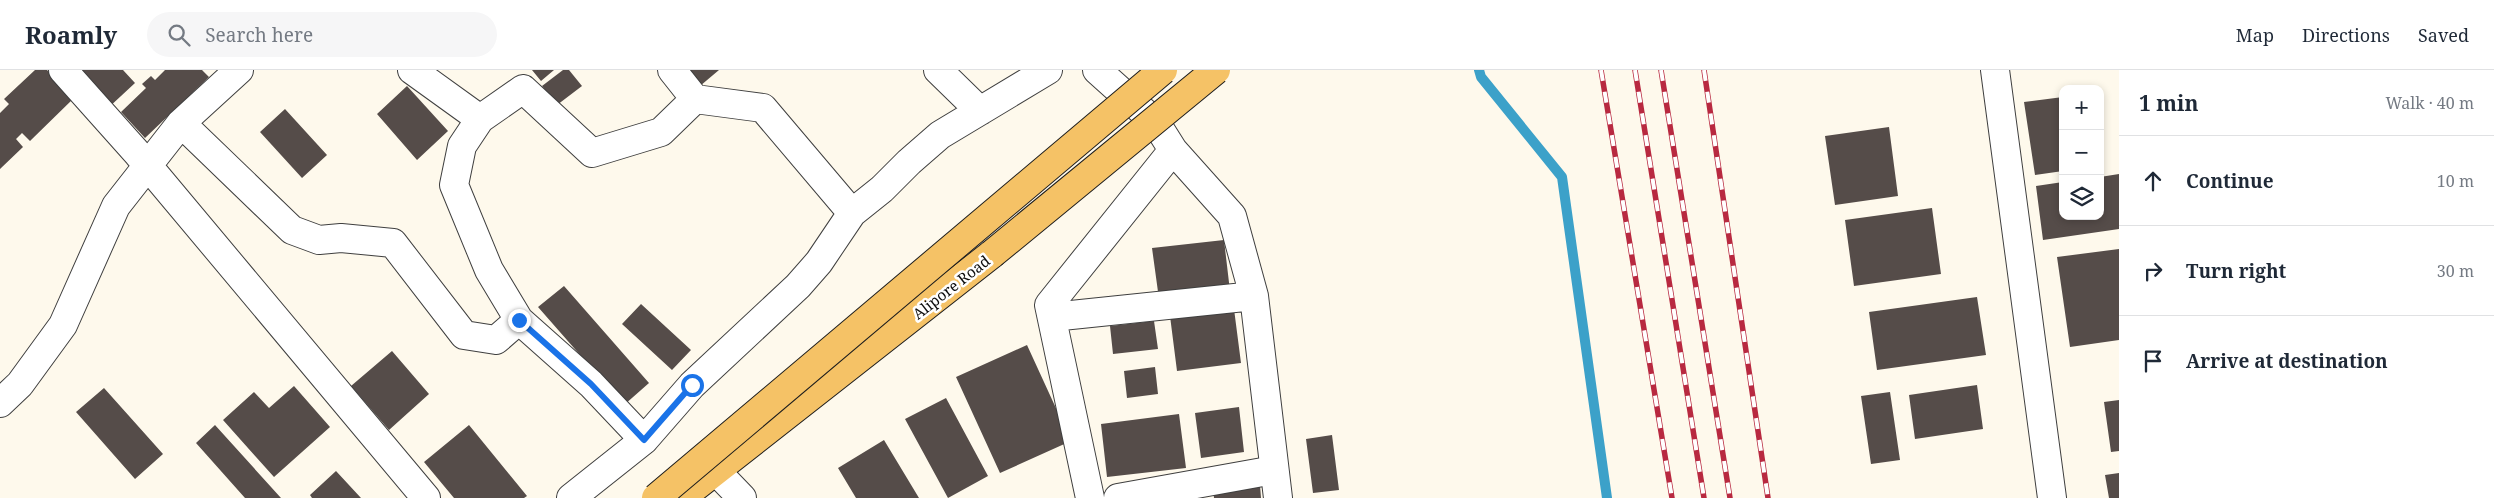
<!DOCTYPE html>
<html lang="en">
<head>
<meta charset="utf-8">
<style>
  body { margin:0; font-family:"Noto Serif",serif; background:#f6f6f7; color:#1f2937 }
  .controls { position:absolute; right:15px; top:15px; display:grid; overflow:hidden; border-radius:10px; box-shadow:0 2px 8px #0003 }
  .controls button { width:45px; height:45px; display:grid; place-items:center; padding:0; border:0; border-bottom:1px solid #e0e1e3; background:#fff; color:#1f2937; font:25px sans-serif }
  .stop { position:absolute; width:15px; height:15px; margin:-11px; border:4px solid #1a73e8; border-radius:50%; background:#fff }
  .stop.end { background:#1a73e8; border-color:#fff; box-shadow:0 1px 5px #0008 }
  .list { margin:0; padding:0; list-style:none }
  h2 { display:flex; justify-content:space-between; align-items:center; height:65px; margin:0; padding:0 20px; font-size:21px }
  h2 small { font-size:16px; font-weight:400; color:#747a83 }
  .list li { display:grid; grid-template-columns:32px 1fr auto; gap:15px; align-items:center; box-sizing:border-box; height:90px; padding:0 20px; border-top:1px solid #e0e1e3 }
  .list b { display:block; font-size:19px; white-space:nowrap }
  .list em { font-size:16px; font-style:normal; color:#747a83 }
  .icon { flex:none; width:28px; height:28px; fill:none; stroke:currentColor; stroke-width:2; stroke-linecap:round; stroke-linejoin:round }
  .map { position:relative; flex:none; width:2119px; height:428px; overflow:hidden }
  header { display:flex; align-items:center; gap:30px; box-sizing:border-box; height:70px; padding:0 25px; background:#fff; border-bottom:1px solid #e0e1e3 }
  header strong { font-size:24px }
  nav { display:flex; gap:28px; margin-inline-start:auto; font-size:18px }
  .search { width:350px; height:45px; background:#f6f6f7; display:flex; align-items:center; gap:12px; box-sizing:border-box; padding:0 18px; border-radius:28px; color:#747a83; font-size:19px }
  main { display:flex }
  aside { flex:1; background:#fff }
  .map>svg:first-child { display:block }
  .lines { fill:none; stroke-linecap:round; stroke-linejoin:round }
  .stream { stroke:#3ca1c9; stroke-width:10 }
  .building { fill:#554c49 }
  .minor-casing { stroke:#3f3f3f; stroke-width:30 }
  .major-casing { stroke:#1d1d1d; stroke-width:30 }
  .minor { stroke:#fff; stroke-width:28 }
  .major { stroke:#f5c266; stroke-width:28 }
  .rail-casing { stroke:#b82940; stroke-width:5.5 }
  .rail { stroke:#fff; stroke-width:4; stroke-dasharray:11; stroke-linecap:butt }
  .major-bridge-casing { stroke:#1d1d1d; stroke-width:30; stroke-linecap:butt }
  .major-bridge { stroke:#f5c266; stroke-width:28 }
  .route { stroke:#1a73e8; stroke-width:6 }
  .labels { text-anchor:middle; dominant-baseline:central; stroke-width:5; stroke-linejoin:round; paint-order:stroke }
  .street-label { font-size:15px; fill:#0c0c0c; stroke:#fff }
</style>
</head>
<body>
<header>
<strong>Roamly</strong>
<div class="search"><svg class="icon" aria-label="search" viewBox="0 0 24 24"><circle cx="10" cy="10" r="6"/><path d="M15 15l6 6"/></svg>Search here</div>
<nav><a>Map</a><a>Directions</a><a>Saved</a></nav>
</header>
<main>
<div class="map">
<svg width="2119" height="428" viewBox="0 0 2119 428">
  <rect width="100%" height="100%" fill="#fef9ec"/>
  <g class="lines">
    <path class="stream" d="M1479,0L1481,7L1562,107L1607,428"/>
  </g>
  <path class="building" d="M35,0H47L74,28L30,71L22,63L16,69L23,77L0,99V43L9,34L4,29Z
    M72,0H123L135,13L107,39Z
    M165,0H202L209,7L145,68L121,42L146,18L142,14L151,6L155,10Z
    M532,0H554L541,11Z
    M563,0H569L582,16L557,35L542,16Z
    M686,0H719L700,16Z
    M407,16L448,61L417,90L377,44Z
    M2063,27V101L2035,105L2024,32Z
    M285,39L327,85L302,108L260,62Z
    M1889,57L1898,126L1835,135L1825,66Z
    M2119,104V159L2043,170L2036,116L2063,112V146H2100V107Z
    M1932,138L1941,204L1854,216L1845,150Z
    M1224,170L1230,221L1159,229L1152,178Z
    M2119,179V270L2070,277L2057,187Z
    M564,216L649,313L624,335L538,237Z
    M1977,227L1986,285L1877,300L1869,242Z
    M641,234L691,280L672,300L622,254Z
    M1234,239L1241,293L1177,301L1170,246Z
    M1154,251L1158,279L1113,284L1110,256Z
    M1027,275L1071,371L1000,403L956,307Z
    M392,281L429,324L389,360L351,316Z
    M1155,297L1158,324L1127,328L1124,301Z
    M1977,315L1983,359L1915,369L1909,325Z
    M294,316L330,357L274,407L223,350L254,322L269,338Z
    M104,318L163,384L135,409L76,342Z
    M1890,322L1900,390L1871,394L1861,326Z
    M946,328L988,406L948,428L905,349Z
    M2119,330V381L2111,382L2104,332Z
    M1239,337L1244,382L1201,388L1195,343Z
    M1179,344L1186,398L1107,407L1101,354Z
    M215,355L281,428H245L196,373Z
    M469,355L527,426L524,428H454L424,392Z
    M1332,365L1339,420L1313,423L1306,369Z
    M884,370L919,428H856L838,398Z
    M336,401L361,428H312L310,425Z
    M2119,403V428H2109L2105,405Z
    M1260,415L1261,428H1214L1213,420Z"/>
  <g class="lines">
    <g class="minor-casing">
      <path id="minor" d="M63,0L138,84L426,428
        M412,0L480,49L462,76L454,115L489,200L519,250L591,314L644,370
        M672,0L695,29L763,38L852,143
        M938,0L980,41
        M1097,0L1156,53L1173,80L1232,146L1254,226L1278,428
        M1995,0L2052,428
        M480,49L523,19L592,83L661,62L695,29
        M181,53L292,160L319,170L341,168L393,173L464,265L496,270L519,250
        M1052,247L1254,226
        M0,333L20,314L63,255L116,136L181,53L239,0
        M715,400L742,428
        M571,428L644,370L692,315L798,216L819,192L852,143L882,119L909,92L940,65L1048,0
        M1090,428L1049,235L1173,80
        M1118,428L1274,400"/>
    </g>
    <g class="major-casing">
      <path id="major" d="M681,428L992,184"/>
    </g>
    <use href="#minor" class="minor"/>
    <use href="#major" class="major"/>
    <g class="rail-casing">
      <path id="rail" d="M1601,0L1672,428
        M1635,0L1704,428
        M1661,0L1730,428
        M1704,0L1768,428"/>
    </g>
    <use href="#rail" class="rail"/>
    <g class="major-bridge-casing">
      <path id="major-bridge" d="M992,184L1216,0
        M656,428L1163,0"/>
    </g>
    <use href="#major-bridge" class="major-bridge"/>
  </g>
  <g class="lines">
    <path class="route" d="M519,250L591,314L644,370L692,315"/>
  </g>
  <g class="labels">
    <g class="street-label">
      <text transform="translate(951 217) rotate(-38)">Alipore Road</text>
    </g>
  </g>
</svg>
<div class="controls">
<button>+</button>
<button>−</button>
<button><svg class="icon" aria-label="layers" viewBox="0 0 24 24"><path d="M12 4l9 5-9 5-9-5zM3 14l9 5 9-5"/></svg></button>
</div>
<div class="stop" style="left:692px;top:315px"></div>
<div class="stop end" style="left:519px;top:250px"></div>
</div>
<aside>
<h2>1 min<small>Walk · 40 m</small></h2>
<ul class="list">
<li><svg class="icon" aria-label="ahead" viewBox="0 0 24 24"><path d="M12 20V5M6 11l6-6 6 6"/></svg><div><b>Continue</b></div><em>10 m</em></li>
<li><svg class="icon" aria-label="right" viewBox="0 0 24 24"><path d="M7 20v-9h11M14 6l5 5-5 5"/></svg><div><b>Turn right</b></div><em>30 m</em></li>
<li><svg class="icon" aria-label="arrive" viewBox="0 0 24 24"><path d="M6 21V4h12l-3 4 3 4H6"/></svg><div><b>Arrive at destination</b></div></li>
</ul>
</aside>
</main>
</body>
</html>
